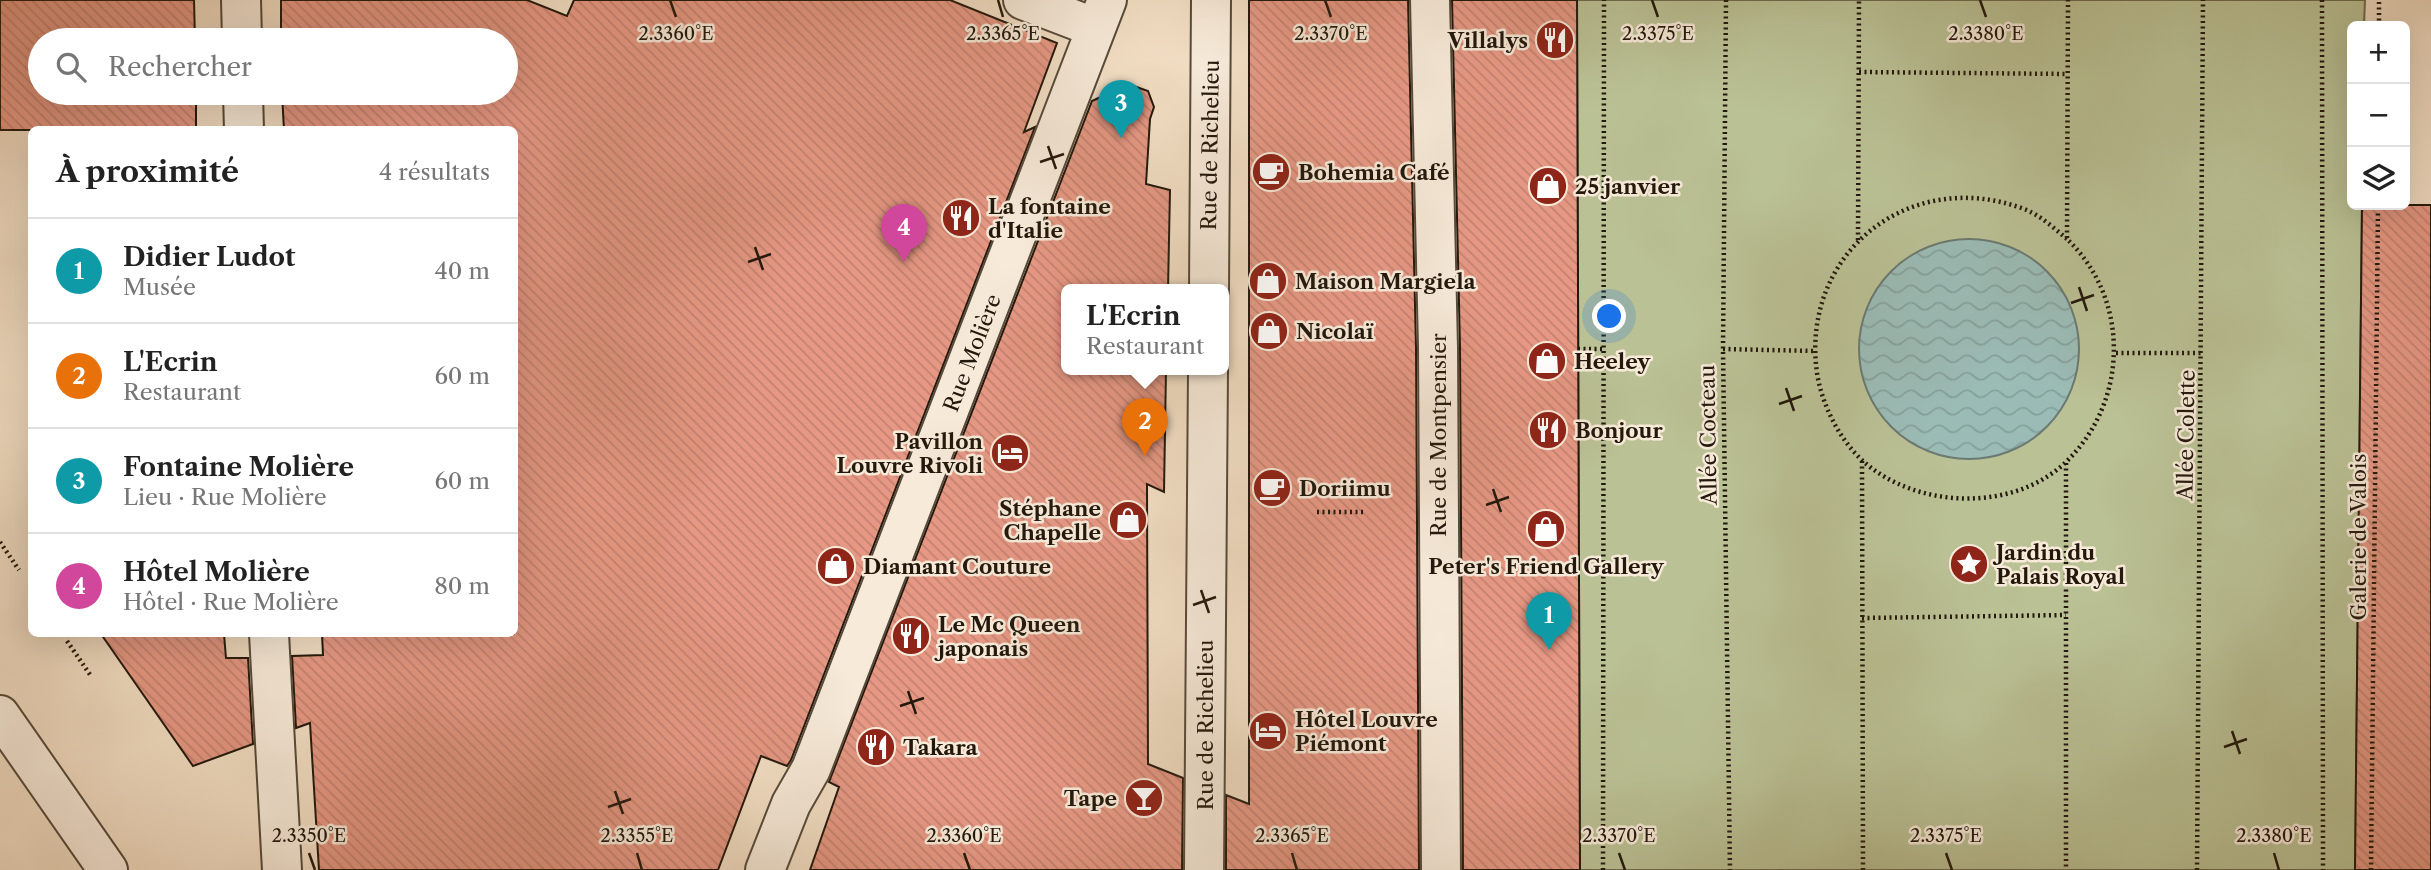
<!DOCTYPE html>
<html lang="fr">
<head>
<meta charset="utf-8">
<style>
  body { margin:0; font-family:"Libre Caslon Text",serif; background:#f2f2f2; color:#222 }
  .controls { position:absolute; right:21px; top:21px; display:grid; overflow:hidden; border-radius:10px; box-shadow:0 7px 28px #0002 }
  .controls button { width:63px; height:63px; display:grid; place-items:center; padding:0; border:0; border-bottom:2px solid #e0e0e0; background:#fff; color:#222; font:35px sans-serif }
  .you { position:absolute; left:1610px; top:317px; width:24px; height:24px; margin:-18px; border:5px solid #fff; border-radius:50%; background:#1a73e8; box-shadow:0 0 0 10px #1a73e833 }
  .badge { display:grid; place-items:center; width:46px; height:46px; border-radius:50%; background:#8f2418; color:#fff; font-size:23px; font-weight:700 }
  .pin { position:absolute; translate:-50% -58px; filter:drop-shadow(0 2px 4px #0008) }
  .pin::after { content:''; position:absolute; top:37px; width:24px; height:21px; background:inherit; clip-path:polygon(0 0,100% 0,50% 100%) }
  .popup { position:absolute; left:1061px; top:284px; width:168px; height:91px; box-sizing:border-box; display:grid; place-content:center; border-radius:10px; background:#fff; filter:drop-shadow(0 2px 5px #0005); font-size:23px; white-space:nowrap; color:#767676 }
  .popup b { font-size:26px; color:#222 }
  .popup::after { content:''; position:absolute; left:50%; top:100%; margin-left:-14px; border:14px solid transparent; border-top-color:#fff }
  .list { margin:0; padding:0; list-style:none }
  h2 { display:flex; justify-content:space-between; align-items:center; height:91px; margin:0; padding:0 28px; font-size:30px }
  h2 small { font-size:23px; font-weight:400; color:#767676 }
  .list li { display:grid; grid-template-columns:46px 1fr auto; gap:21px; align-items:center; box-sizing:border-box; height:105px; padding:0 28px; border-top:2px solid #e0e0e0 }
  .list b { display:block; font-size:26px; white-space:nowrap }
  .list p { margin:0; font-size:23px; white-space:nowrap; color:#767676 }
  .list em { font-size:23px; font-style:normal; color:#767676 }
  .icon { flex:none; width:38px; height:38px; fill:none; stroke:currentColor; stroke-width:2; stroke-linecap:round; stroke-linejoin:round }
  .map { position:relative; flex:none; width:2431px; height:870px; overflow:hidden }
  .search { position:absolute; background:#fff; box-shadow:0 7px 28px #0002; left:28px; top:28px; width:490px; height:77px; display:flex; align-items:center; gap:18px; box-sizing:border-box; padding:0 24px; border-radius:38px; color:#767676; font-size:26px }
  .panel { position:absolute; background:#fff; box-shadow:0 7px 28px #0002; left:28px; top:126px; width:490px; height:511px; border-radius:10px }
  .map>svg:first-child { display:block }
  .park { fill:#bac195; stroke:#6e6c50; stroke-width:2 }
  .water { fill:url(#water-waves); stroke:#6b7a72; stroke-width:2 }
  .building { fill:url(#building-back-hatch); stroke:#23180c; stroke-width:2 }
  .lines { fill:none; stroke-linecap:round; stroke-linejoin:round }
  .minor-casing { stroke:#574a3a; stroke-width:42 }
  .path { stroke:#23180c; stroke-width:4.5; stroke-dasharray:2 3.5; stroke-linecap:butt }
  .minor { stroke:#f7ead9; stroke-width:38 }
  .ticks { fill:none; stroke:#23180c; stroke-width:2.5 }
  .labels { text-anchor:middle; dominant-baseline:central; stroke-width:5; stroke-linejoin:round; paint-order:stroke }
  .poi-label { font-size:21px; font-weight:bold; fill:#23180c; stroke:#f7ead9; text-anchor:start }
  .street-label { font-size:21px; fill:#23180c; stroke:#f7ead9 }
  .ticks-label { font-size:18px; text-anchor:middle; fill:#23180c; stroke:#f7ead9; stroke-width:5; stroke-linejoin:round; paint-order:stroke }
</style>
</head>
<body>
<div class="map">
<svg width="2431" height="870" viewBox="0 0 2431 870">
  <defs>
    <pattern id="water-waves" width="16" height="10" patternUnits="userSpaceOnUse" patternTransform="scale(1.75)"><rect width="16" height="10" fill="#9bbcb6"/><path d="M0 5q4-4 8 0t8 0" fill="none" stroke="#85a19b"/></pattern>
    <pattern id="building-back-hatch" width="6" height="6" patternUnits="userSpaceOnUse" patternTransform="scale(1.75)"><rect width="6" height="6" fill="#e69884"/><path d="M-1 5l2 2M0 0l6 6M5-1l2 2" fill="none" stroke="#c58271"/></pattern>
  </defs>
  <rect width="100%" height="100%" fill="#f2dec4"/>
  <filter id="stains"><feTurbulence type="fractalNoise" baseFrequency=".00286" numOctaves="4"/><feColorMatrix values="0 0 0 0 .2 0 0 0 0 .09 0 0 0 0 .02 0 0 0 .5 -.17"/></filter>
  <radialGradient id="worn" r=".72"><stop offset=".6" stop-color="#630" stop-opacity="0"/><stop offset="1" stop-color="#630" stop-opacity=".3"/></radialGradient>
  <path class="park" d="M1577,0H2365L2364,26H2352V205H2362L2355,870H1580Z"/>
  <path class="water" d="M1859 349a110 110 0 1 1 220 0a110 110 0 1 1-220 0Z"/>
  <path class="building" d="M0,0H194L195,40H40V93H196V130H0Z
    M281,0H527L567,16L574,0H950L1057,43L1024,132L1035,127L791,760L787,766L761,756L718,870H319L310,723L296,728L292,656L323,655L322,634H514V130H284L282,93H506V40H281Z
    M1249,0H1408L1416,348L1419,870H1226V795L1249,804Z
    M1452,0H1577L1580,870H1463L1460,347Z
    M1128,84L1148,91L1154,107L1150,119L1146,184L1170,190L1168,290H1066V370H1166L1164,492L1147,484L1148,764L1183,778L1182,870H810L839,787L829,782L1092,101Z
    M2362,205H2431V870H2355Z
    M101,634H224L226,658H248L253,744L193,766Z"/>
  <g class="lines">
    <g class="minor-casing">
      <path id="minor" d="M241,0L242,40
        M1023,0L1096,28
        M1430,0L1438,348L1441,870
        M243,93L244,130
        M1209,290L1211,0
        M269,634L282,870
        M0,715L108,870
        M765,870L791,804L811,769L1107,0
        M1204,870L1208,370"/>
    </g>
    <path class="path" d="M1726,0L1723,349L1730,870
      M2322,0L2323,870
      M2379,26V0
      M1859,72L2068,74
      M2067,239C2054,228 2040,215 2024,209C1910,166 1800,253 1817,373C1822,405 1839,439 1863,461C1916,509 2014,513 2067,461C2129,400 2130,299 2067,239L2068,0
      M1858,240L1859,0
      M1578,349H1604
      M1723,349L1814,351
      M2116,353H2202
      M1862,461L1863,870
      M2066,463V870
      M1317,512H1366
      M0,542L19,570
      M1862,618L2066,615
      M67,641L91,676
      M1603,870L1604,0
      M2197,870L2203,0
      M2371,870L2378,205"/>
    <use href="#minor" class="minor"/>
  </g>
  <path class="ticks" d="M670,0L676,17M998,0L1003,17M1325,0L1331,17M1652,0L1658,17M1980,0L1986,17M1048,146L1056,169M1040,162L1064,154M755,247L763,270M748,262L771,254M2079,287L2087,311M2071,303L2094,295M1786,388L1794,411M1779,404L1802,396M1493,489L1501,512M1486,505L1509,497M1201,590L1209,613M1193,605L1216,597M908,691L916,714M900,706L924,698M2232,731L2240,754M2224,747L2247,739M615,791L623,814M608,807L631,799M309,853L315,870M637,853L642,870M964,853L970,870M1292,853L1297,870M1619,853L1625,870M1946,853L1952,870M2274,853L2279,870"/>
  <defs>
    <g id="restaurant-disc" transform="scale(2.0125)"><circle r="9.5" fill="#8f2418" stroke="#f7ead9"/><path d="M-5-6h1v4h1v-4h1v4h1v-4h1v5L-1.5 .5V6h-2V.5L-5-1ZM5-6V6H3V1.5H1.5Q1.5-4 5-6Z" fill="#fff"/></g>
    <g id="cafe-disc" transform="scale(2.0125)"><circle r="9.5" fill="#8f2418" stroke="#f7ead9"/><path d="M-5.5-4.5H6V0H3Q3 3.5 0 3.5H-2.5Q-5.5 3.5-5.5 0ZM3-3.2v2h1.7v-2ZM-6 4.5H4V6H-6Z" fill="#fff"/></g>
    <g id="shop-disc" transform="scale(2.0125)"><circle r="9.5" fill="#8f2418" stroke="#f7ead9"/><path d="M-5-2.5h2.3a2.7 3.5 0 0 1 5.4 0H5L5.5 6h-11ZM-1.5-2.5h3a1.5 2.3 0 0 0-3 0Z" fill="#fff"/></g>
    <g id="hotel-disc" transform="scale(2.0125)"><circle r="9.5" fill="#8f2418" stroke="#f7ead9"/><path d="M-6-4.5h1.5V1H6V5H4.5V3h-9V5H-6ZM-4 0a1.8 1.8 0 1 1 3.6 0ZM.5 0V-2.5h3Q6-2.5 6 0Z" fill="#fff"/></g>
    <g id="sight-disc" transform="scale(2.0125)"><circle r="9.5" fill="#8f2418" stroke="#f7ead9"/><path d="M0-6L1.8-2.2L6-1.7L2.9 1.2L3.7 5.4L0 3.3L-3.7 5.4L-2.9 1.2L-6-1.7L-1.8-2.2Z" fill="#fff"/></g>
    <g id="bar-disc" transform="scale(2.0125)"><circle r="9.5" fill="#8f2418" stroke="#f7ead9"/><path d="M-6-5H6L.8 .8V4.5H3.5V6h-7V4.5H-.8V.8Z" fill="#fff"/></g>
  </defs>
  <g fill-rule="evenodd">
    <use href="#restaurant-disc" x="1555" y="40"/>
    <use href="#cafe-disc" x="1271" y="172"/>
    <use href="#shop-disc" x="1548" y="186"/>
    <use href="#restaurant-disc" x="961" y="218"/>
    <use href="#shop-disc" x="1268" y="281"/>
    <use href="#shop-disc" x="1269" y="331"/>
    <use href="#shop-disc" x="1547" y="361"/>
    <use href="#restaurant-disc" x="1548" y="430"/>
    <use href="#hotel-disc" x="1010" y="453"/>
    <use href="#cafe-disc" x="1272" y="488"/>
    <use href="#shop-disc" x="1128" y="520"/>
    <use href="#shop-disc" x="1546" y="529"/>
    <use href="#sight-disc" x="1969" y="564"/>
    <use href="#shop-disc" x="836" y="566"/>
    <use href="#restaurant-disc" x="911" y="636"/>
    <use href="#hotel-disc" x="1268" y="731"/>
    <use href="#restaurant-disc" x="876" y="747"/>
    <use href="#bar-disc" x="1144" y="798"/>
  </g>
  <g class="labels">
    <g class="poi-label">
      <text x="1528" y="40" text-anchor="end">Villalys</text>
      <text x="1298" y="172">Bohemia Café</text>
      <text x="1575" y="186">25 janvier</text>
      <text x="988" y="206">La fontaine<tspan x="988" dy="24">d'Italie</tspan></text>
      <text x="1295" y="281">Maison Margiela</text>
      <text x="1296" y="331">Nicolaï</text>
      <text x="1574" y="361">Heeley</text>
      <text x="1575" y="430">Bonjour</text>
      <text x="983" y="441" text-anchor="end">Pavillon<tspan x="983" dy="24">Louvre Rivoli</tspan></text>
      <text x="1299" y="488">Doriimu</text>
      <text x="1101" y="508" text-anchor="end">Stéphane<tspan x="1101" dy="24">Chapelle</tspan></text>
      <text x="1996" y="552">Jardin du<tspan x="1996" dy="24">Palais Royal</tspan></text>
      <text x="863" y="566">Diamant Couture</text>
      <text x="1546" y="566" text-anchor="middle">Peter's Friend Gallery</text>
      <text x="938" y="624">Le Mc Queen<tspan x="938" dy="24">japonais</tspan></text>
      <text x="1295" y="719">Hôtel Louvre<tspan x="1295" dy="24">Piémont</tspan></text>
      <text x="903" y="747">Takara</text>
      <text x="1117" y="798" text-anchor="end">Tape</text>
    </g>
    <g class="street-label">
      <text transform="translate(1210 145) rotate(-89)">Rue de Richelieu</text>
      <text transform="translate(972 353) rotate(-69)">Rue Molière</text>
      <text transform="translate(1438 435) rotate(-90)">Rue de Montpensier</text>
      <text transform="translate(1708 435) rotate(-91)">Allée Cocteau</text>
      <text transform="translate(2186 435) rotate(-89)">Allée Colette</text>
      <text transform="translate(2358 537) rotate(-90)">Galerie de Valois</text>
      <text transform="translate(1205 725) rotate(-90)">Rue de Richelieu</text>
    </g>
  </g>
  <g class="ticks-label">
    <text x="676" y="40">2.3360°E</text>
    <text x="1003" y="40">2.3365°E</text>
    <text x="1331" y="40">2.3370°E</text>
    <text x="1658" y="40">2.3375°E</text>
    <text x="1986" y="40">2.3380°E</text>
    <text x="309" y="842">2.3350°E</text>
    <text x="637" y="842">2.3355°E</text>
    <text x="964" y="842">2.3360°E</text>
    <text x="1292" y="842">2.3365°E</text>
    <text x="1619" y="842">2.3370°E</text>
    <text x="1946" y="842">2.3375°E</text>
    <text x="2274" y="842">2.3380°E</text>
  </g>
  <rect width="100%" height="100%" filter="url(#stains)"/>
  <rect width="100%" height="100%" fill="url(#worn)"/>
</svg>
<div class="controls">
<button>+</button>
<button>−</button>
<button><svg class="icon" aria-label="layers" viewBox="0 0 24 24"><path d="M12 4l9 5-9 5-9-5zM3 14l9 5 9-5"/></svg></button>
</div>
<div class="you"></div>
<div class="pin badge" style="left:1549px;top:650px;background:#0f9aa8">1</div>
<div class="pin badge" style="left:1145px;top:456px;background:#e8710a">2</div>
<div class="popup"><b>L'Ecrin</b>Restaurant</div>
<div class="pin badge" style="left:1121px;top:138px;background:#0f9aa8">3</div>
<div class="pin badge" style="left:904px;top:262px;background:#d1479c">4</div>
<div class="search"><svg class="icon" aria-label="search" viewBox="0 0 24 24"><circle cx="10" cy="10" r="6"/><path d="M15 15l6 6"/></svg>Rechercher</div>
<section class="panel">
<h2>À proximité<small>4 résultats</small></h2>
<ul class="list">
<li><span class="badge" style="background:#0f9aa8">1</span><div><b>Didier Ludot</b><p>Musée</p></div><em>40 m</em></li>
<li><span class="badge" style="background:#e8710a">2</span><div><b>L'Ecrin</b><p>Restaurant</p></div><em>60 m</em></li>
<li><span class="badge" style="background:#0f9aa8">3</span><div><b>Fontaine Molière</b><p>Lieu · Rue Molière</p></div><em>60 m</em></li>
<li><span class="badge" style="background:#d1479c">4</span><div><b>Hôtel Molière</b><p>Hôtel · Rue Molière</p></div><em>80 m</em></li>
</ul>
</section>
</div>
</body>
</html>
